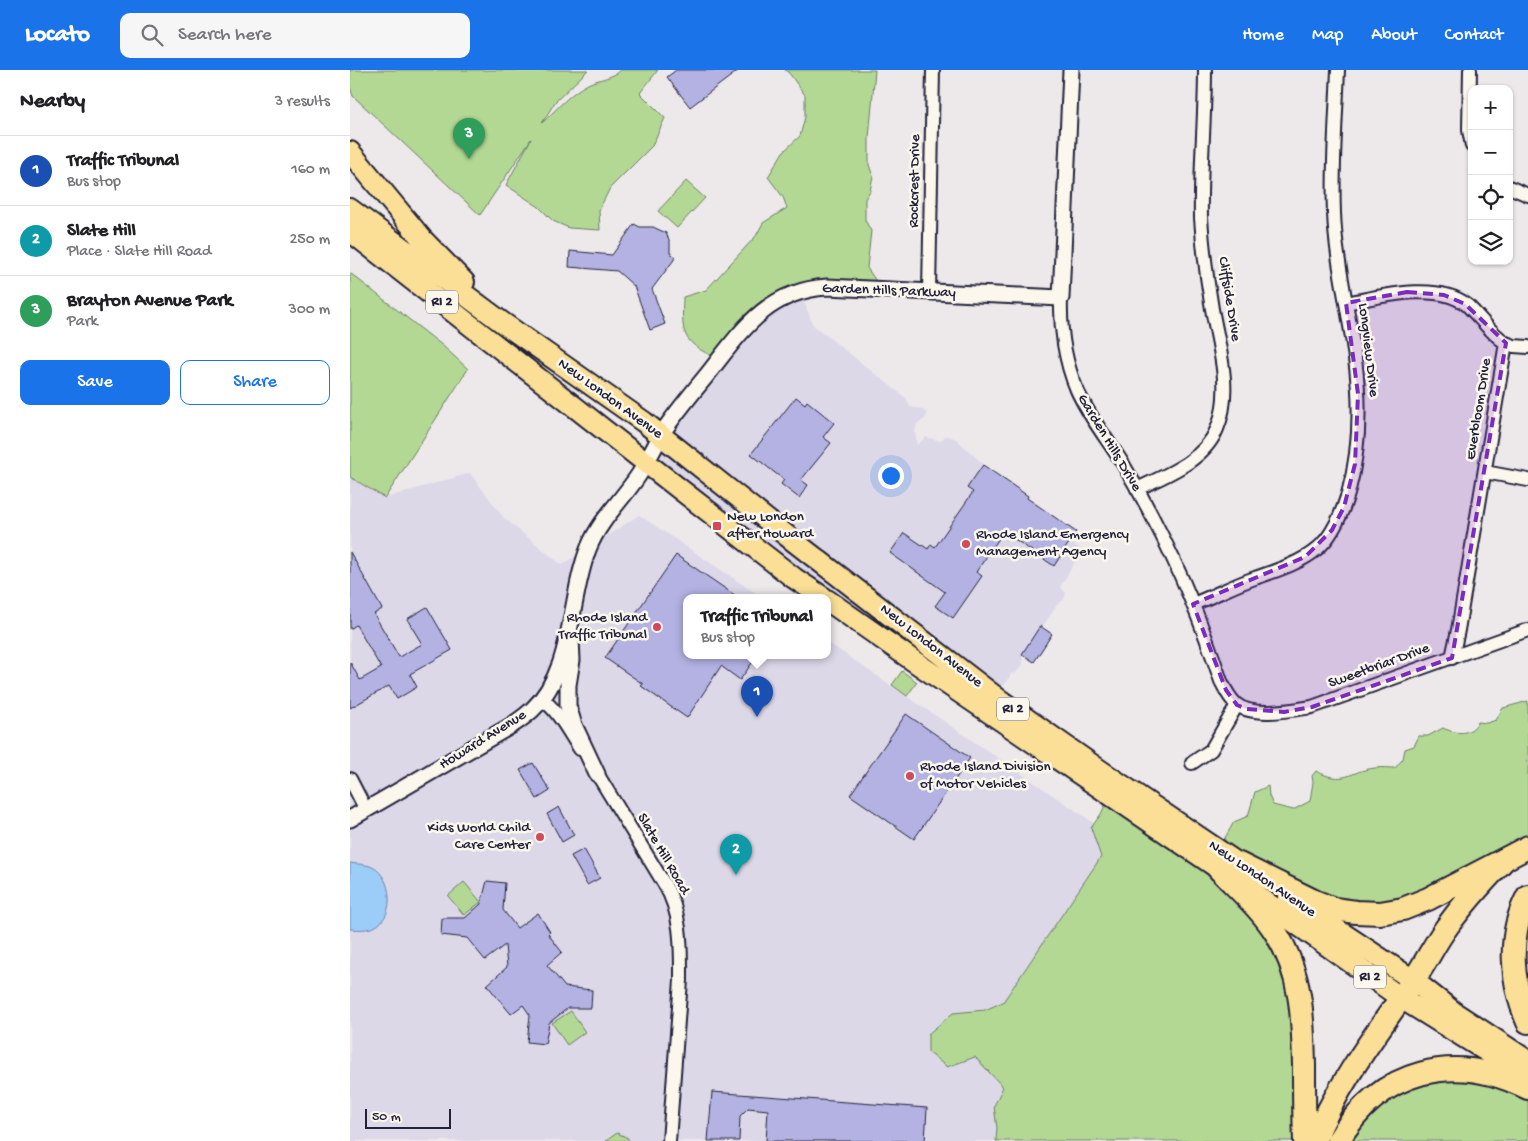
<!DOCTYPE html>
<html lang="en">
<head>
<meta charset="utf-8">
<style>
  body { margin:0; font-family:"Gochi Hand",sans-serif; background:#f6f6f6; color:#202124 }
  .controls { position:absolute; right:15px; top:15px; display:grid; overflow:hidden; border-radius:10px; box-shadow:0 1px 4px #0004 }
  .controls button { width:45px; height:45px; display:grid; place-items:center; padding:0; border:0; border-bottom:1px solid #e0e0e0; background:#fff; color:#202124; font:25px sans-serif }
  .scale { position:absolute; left:15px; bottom:12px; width:86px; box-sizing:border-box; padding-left:5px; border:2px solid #22223b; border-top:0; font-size:14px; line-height:18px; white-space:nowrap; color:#22223b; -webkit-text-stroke:4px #fbf7ec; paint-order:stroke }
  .you { position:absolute; left:540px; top:405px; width:18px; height:18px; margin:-12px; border:4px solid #fff; border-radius:50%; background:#1a73e8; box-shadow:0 0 0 8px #1a73e833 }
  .badge { display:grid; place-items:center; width:32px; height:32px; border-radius:50%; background:#1a73e8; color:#fff; font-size:16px; font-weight:700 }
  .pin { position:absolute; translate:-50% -41px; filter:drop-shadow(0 1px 2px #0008) }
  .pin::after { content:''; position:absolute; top:26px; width:18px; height:15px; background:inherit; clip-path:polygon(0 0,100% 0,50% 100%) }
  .popup { position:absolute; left:333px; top:524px; width:148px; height:65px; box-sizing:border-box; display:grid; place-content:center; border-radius:10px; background:#fff; filter:drop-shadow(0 1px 4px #0005); font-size:16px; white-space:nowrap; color:#757577 }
  .popup b { font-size:19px; color:#202124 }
  .popup::after { content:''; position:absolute; left:50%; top:100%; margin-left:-10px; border:10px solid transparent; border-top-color:#fff }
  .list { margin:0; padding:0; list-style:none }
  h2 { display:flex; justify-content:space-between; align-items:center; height:65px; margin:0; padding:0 20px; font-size:21px }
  h2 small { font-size:16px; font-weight:400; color:#757577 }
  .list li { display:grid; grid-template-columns:32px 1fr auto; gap:15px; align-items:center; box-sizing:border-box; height:70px; padding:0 20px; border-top:1px solid #e0e0e0 }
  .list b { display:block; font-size:19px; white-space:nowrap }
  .list p { margin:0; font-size:16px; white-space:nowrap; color:#757577 }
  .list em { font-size:16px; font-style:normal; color:#757577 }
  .actions { display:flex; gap:10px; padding:15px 20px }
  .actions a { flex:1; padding:11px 0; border:1px solid #1a73e8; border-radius:10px; text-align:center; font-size:18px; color:#1a73e8 }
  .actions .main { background:#1a73e8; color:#fff }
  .icon { flex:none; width:28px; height:28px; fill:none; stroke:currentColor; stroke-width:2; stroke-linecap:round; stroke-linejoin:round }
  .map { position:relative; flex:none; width:1178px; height:1071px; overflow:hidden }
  header { display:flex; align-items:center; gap:30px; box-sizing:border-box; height:70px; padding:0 25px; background:#1a73e8; color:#fff }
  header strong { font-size:24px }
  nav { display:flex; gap:28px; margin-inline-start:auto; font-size:18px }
  .search { width:350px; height:45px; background:#f6f6f6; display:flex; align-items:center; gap:12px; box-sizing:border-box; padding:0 18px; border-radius:10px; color:#757577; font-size:19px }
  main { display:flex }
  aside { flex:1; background:#fff }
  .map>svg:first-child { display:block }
  .built { fill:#dcd8e8 }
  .green { fill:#b3d893; stroke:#6a7d67 }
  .water { fill:#9cccf8; stroke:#6b88ac }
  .building { fill:#b3b2e3; stroke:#22223b }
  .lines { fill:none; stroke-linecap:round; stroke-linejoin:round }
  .minor-casing { stroke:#22223b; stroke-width:16 }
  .tertiary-casing { stroke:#22223b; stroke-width:19 }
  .primary-casing { stroke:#22223b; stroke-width:24 }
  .motorway-casing { stroke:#22223b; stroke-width:26 }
  .minor { stroke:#fbf7ec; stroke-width:12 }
  .tertiary { stroke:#fbf7ec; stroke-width:15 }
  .primary { stroke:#fbdf96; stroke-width:20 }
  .motorway { stroke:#fbdf96; stroke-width:22 }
  .marked { fill:#7b2cbf; fill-opacity:0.2; stroke:#7b2cbf; stroke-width:4; stroke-dasharray:10 6; stroke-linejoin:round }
  .poi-dot { fill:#d1495b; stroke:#fbf7ec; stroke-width:2 }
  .labels { text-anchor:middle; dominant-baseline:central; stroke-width:5; stroke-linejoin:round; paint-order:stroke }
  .shield { fill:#fbf7ec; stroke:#636270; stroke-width:1 }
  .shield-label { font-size:14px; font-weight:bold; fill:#22223b }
  .street-label { font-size:15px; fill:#22223b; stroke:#fbf7ec }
  .poi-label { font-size:15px; fill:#22223b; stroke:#fbf7ec; text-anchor:start }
</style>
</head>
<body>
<header>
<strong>Locato</strong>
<div class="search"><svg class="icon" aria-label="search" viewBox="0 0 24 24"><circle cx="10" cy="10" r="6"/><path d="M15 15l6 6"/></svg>Search here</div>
<nav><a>Home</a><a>Map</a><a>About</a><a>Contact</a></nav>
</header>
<main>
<aside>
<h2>Nearby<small>3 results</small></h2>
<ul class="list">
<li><span class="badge" style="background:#1a4fb4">1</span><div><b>Traffic Tribunal</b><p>Bus stop</p></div><em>160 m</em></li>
<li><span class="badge" style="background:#0f9aa8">2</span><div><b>Slate Hill</b><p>Place · Slate Hill Road</p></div><em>250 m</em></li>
<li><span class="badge" style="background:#2e9e5b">3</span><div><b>Brayton Avenue Park</b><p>Park</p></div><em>300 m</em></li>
</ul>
<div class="actions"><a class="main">Save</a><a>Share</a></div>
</aside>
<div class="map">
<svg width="1178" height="1071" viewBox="0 0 1178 1071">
  <rect width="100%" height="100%" fill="#ede9ea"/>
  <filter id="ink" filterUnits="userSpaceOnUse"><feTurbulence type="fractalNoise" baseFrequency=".02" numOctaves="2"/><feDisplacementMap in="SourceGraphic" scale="10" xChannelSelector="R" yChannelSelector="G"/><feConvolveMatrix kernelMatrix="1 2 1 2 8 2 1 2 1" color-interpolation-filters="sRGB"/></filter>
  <g filter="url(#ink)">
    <path class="built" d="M451,224L463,255L556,328L560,337L572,339L577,344L575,349L567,354L565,362L567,375L576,367L591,371L596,365L606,369L716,470L730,478L728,487L710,517L716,523L714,529L707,535L681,574L672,589L673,594L665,604L662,603L647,626L639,644L287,388L299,370L305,365L398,252Z
      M120,403L154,448L212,495L289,445L413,528H337V586H477V572L840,818L917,1071H0V407L35,428Z"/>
    <path class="green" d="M0,0H238L205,32L192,53C207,39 220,23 238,14C248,9 263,8 271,0H308L290,23L315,48L302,76L260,118L249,140L250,160L219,158L203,151L189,137L156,115L181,69L130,145L3,26L0,17Z
      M435,0H525L519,68V95L523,106L520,121L515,129V150L521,161L517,198L533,221L467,219L429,233L368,289C360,285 351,281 344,275C329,264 333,243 333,227L356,220L406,166L413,153L437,138L433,127L418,107L433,82L450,66L455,47V25L439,3Z
      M336,111L355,128L327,158L308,141Z
      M0,203L93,276L118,299L35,428L0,407Z
      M552,601L567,612L557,626L542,615Z
      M1178,631V767L1024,845L868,780L884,752L898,746L905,722L918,716L919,726L923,735L943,740L960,731L963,712L962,706L966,701C996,716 998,701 1025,698C1032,697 1039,698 1045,698L1053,689L1055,679L1064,676L1069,666H1078L1093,658C1106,664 1120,666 1128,652L1137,653L1146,650L1153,638Z
      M758,729L883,819L938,896L949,1071H646L647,1058L644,1036L653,1017L625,987L597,997L578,982V964L603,943L635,940L653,932L751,787L741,758L751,744Z
      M114,812L131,832L114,845L98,826Z
      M221,941L235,962L217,975L202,953Z
      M1090,998L1178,1020V1071H986L1001,1047Z
      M267,1063L278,1068V1071H256Z"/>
    <path class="water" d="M0,793C6,794 14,794 20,796C40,803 46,838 30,853C24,860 9,860 0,859Z"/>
    <path class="building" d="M326,0H389L340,37L317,7Z
      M284,154L290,157H303L316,163L320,172V183L326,187L302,219L315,254L300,260L284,216L267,201L219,197L220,181L262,185Z
      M446,327L455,334L457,331L484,353L473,367L481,373L451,410L458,415L449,428L431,414L434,410L401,384Z
      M633,395L678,426L677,428L726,462L704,496L660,466L650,467L626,502L632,506L603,548L585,536L595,522L540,483L554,463L578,479L581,474L585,477L623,422L617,418Z
      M0,482L32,539L24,544L49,587L72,574L57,549L77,537L102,580L60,604L67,617L47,629L39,616L0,638V592L10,610L31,598L6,555L0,559Z
      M326,485L389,528H337V586H407L390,610L371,596L337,648L291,616L293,614L255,588Z
      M690,556L702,564L684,592L672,584Z
      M556,644L620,688L564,769L500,725Z
      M183,693L200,721L187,729L170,700Z
      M209,737L224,765L212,772L197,744Z
      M234,779L250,808L237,815L221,786Z
      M137,811L155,813L153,840L167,858L188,843L200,862L198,864L212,882L197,895L215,917L242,920L241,938H218L199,953L195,974L177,972L180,945L173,935L161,944L137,915L157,897L155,875L135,890L117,868L91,865L92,848H115L131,834Z
      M362,1022L577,1038L575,1071H416L418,1040L398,1038L390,1046L389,1071H358Z"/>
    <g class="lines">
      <g class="minor-casing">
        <path id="minor" d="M1120,0L1119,60L1122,76
          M1159,117L1178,125
          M579,222L583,0
          M711,228C710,258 715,292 727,320C739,347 758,370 773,394C785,414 796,434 806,454C832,504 853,557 871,611C875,619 879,628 886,634C902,648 943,640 962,637L1178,560
          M996,233C1028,227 1088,211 1117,235C1130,247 1140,263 1156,273L1108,560L1102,588
          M1156,273L1164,276L1178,277
          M1135,402L1178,410
          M787,419C816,405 854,391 867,359C883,321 869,278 862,239C857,210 853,178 851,148C850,99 855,49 855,0
          M843,534C864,526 884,515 905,508C925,501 951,493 967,479C983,466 992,443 998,424C1010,380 1011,334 1005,289C999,240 986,193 984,143C982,96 986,48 988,0
          M191,629C207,638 219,663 230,679
          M842,693L861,680L887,635
          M243,697L315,815C332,844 331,877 331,910L319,1071
          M0,709L16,740"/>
      </g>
      <g class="tertiary-casing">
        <path id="tertiary" d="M221,568L222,590L218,615V636L224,655L247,704
          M0,749L157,658C166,653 174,647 182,640C225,599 218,529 239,477C250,450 272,430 288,406C299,390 306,372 317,356C329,339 343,322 357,305C391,262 416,221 477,217L711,228L721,0"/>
      </g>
      <g class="primary-casing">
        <path id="primary" d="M0,82L72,169L114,212
          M0,139L153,253L294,352L446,473L647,628L751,701L902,803
          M0,161L313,406L444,508L474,528
          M477,530L568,594L868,798L1051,928L1178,1007
          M938,827L1063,910L1105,943L1178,991"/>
      </g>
      <g class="motorway-casing">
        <path id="motorway" d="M889,794L964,831L984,839L1006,842L1030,843L1053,839L1078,829L1178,777
          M868,798C888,819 911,839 926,863C952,904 953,949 954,995C954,1020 954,1046 955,1071
          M1178,826C1157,865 1161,913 1178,952
          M964,1071C989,1012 1026,964 1062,912C1074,896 1083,877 1094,861C1112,835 1132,813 1153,791
          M988,1071C1030,999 1104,981 1178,1018"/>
      </g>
      <use href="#minor" class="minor"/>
      <use href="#tertiary" class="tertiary"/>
      <use href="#primary" class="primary"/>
      <use href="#motorway" class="motorway"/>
    </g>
  </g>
  <path class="marked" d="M1057,222L1094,225L1115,234L1156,273L1102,588L962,637L934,642L897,639L887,635L876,620L843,534L955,487L982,460L994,437L1005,394L1008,324L996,233Z"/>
  <g class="poi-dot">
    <rect x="362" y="451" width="10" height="10" rx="2.5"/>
    <circle cx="616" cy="474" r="5"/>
    <circle cx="307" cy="557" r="5"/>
    <circle cx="560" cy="706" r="5"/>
    <circle cx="190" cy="767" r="5"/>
  </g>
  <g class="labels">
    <g class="shield">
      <rect x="76" y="220.5" width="32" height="23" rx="4"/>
      <rect x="647" y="627.5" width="32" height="23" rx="4"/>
      <rect x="1004" y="895.5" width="32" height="23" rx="4"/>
    </g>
    <g class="shield-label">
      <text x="92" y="232">RI 2</text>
      <text x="663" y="639">RI 2</text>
      <text x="1020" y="907">RI 2</text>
    </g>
    <g class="street-label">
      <text transform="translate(565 111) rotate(-89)">Rockcrest Drive</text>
      <text transform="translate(539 221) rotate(2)">Garden Hills Parkway</text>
      <text transform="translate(879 229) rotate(81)">Cliffside Drive</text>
      <text transform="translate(1018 280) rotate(83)">Longview Drive</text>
      <text transform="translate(260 329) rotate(36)">New London Avenue</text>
      <text transform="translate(1129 339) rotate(-81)">Everbloom Drive</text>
      <text transform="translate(759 373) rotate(59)">Garden Hills Drive</text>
      <text transform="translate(581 576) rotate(38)">New London Avenue</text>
      <text transform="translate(1029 596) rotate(-20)">Sweetbriar Drive</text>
      <text transform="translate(133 670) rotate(-32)">Howard Avenue</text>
      <text transform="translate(313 784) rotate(60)">Slate Hill Road</text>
      <text transform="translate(912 809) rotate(34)">New London Avenue</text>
    </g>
    <g class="poi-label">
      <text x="377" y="447">New London<tspan x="377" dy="17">after Howard</tspan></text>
      <text x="626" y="465">Rhode Island Emergency<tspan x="626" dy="17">Management Agency</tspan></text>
      <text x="297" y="548" text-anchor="end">Rhode Island<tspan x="297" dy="17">Traffic Tribunal</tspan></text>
      <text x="570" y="697">Rhode Island Division<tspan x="570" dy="17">of Motor Vehicles</tspan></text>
      <text x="180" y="758" text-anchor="end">Kids World Child<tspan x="180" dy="17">Care Center</tspan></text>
    </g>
  </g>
</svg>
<div class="controls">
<button>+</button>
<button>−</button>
<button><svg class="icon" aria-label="locate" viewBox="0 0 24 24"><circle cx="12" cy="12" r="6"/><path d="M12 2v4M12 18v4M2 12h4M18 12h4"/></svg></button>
<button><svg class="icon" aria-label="layers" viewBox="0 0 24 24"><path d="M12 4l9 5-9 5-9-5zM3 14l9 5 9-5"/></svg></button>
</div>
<div class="scale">50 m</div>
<div class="you"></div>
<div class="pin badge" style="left:407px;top:647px;background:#1a4fb4">1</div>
<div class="popup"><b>Traffic Tribunal</b>Bus stop</div>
<div class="pin badge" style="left:386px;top:805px;background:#0f9aa8">2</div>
<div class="pin badge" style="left:119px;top:89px;background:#2e9e5b">3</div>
</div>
</main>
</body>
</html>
